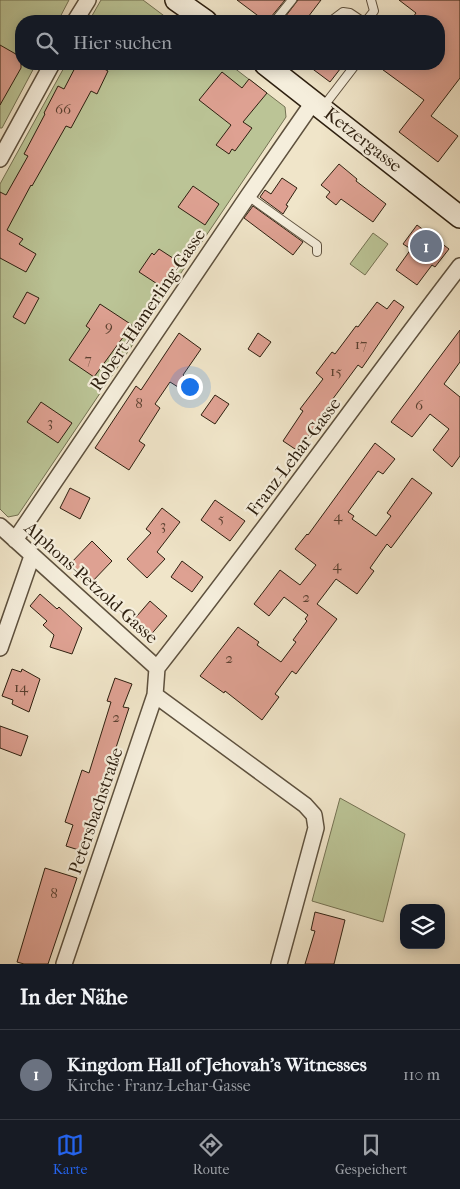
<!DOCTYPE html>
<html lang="de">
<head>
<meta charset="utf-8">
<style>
  body { margin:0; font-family:"IM FELL French Canon",serif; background:#242831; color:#f1f3f6 }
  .controls { position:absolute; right:15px; bottom:15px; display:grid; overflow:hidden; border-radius:10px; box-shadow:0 2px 12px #0003 }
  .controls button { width:45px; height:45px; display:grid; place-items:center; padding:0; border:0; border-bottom:1px solid #363941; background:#171b24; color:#f1f3f6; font:25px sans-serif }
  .you { position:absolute; left:189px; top:386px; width:18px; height:18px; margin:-12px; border:4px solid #fff; border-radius:50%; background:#1a73e8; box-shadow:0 0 0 8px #1a73e833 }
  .badge { display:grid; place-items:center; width:32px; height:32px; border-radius:50%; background:#2563eb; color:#fff; font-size:16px; font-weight:700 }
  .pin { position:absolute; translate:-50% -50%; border:2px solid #fff; box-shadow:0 1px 5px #0006 }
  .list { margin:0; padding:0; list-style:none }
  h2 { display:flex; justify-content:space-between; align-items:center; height:65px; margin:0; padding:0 20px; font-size:21px }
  h2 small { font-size:16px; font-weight:400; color:#9ea1a6 }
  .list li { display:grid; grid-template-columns:32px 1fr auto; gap:15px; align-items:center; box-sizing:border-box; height:90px; padding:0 20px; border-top:1px solid #363941 }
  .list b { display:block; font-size:19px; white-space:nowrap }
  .list p { margin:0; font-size:16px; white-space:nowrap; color:#9ea1a6 }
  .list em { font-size:16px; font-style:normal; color:#9ea1a6 }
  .icon { flex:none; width:28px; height:28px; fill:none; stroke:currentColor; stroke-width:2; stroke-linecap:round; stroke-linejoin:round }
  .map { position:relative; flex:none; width:460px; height:964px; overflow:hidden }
  .search { position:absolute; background:#171b24; box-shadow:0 2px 12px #0003; left:15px; right:15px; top:15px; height:55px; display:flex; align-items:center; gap:12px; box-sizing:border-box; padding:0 18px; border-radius:20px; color:#9ea1a6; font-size:19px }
  .sheet { height:155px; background:#171b24 }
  nav { display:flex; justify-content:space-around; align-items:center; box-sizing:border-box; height:70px; border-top:1px solid #363941; background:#171b24; font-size:14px; color:#9ea1a6 }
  nav a { display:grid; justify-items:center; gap:2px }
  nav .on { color:#2563eb }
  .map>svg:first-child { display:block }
  .green { fill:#bbc496; stroke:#747253 }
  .building { fill:#dea192; stroke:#2e2010 }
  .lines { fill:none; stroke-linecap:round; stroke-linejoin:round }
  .lane-casing { stroke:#5e513e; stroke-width:10 }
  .street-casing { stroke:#5e513e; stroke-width:18 }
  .secondary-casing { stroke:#2e2010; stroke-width:24 }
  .lane { stroke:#f5eedc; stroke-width:8 }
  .street { stroke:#f5eedc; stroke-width:15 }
  .secondary { stroke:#f5eedc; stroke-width:21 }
  .labels { text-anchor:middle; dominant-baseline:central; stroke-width:4.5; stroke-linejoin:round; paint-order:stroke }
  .number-label { font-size:15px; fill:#5a4030 }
  .street-label { font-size:18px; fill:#2e2010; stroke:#f5eedc }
</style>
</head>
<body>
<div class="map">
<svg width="460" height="964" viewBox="0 0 460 964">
  <rect width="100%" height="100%" fill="#f0e5c9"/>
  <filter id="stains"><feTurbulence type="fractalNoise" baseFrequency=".004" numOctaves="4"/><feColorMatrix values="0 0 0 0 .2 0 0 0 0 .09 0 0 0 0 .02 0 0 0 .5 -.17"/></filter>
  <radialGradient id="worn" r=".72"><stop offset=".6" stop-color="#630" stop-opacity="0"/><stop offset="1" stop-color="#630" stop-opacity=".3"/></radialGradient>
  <path class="green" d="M0,0H69L58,21H21V64H36L2,128H0Z
    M101,0H143L171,21H89Z
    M66,64H229L285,107L286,117L18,515L8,517L0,509V184Z
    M373,233L388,244L365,275L350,264Z
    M340,798L405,834L383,922L312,901Z"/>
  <path class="building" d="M237,0H285L271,17L270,21H265Z
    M298,0H321L305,21H282Z
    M399,0H460V78L431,116L458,136L438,162L399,132L424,100L375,64H439V21H410L416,13Z
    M0,45L21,57V68L0,105Z
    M77,64H95L108,71L97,94L91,91L71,128L66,126L32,186L31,185L7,230L23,239L19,244L36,254L26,272L0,258V192L6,195L28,156L24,154L45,114L44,113L58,86L64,89Z
    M306,64H344L330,82Z
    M222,72L242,88L249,79L267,93L243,122L252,128L235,151L232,149L229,154L216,145L231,125L199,100Z
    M339,164L357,179L356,181L386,204L373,222L341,199L336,205L326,197L330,192L321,185Z
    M282,178L297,188L286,205L288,206L283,214L260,197L265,190L271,194Z
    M193,186L219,204L205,225L178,207Z
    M253,206L303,242L293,255L244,218Z
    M417,225L449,249L435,267L432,265L417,285L396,270L411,249L403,244Z
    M159,249L182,264L165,289L139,272L152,253L154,255Z
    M27,292L39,298L25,324L13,317Z
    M394,300L404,307L362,368L358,365L332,400L336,403L320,424L318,422L298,451L283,441L303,411L300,409L323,379L316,373L332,352L335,354L356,326L358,327L377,302L387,309Z
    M100,304L132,325L94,377L69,360L90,329L86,326Z
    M460,330V362L444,384L460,397V456L452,467L433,450L449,429L430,414L412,437L391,422Z
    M179,333L201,349L183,375L185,377L178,387L170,382L155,404L160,408L139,441L145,445L129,470L95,448L136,386L141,390Z
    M258,333L271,342L260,357L248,349Z
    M215,395L229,404L215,424L201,415Z
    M41,402L72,423L58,443L27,422Z
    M375,443L395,459L383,474L378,471L348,512L354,516L352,519L376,536L391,516L387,513L412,478L432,493L391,548L387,544L370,568L374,571L357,594L336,579L317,604L337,619L296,674L292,671L275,694L279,697L262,720L225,691L224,693L200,676L238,627L259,642L257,645L281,662L296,642L293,640L307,621L305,619L308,615L284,597L269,616L254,604L280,570L300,585L316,565L295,549L307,534L308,535Z
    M70,488L90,498L80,519L60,508Z
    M215,500L245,521L230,541L201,520Z
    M162,508L180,522L157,552L165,559L147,578L127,559L151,533L146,529Z
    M92,541L112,561L89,585L69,565Z
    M182,561L203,577L192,592L171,577Z
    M40,594L57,609L59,607L82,628L72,654L50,647L54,635L43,625L47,621L30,606Z
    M150,601L167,616L148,638L131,623Z
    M12,669L21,672L22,669L40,679L29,712L12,704L13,700L2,696Z
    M115,678L132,684L123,707L129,708L82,851L66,846L73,825L65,822L82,770L89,773L111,702L107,701Z
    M0,726L28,736L21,756L0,748Z
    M45,868L77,878L48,964H24L17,962Z
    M315,912L345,920L334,964H305L315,931L311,930Z"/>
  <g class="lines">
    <g class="lane-casing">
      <path id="lane" d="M275,21L292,0
        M331,21L343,12L350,13L362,21
        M366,21L374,11L371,0
        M323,107L356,64
        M248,196L317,245V252"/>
    </g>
    <g class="street-casing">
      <path id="street" d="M75,21L88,0
        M0,159L52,64
        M0,526L157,668
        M15,540L248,196L314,101
        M0,648L32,556
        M157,668C261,536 358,399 460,266
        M155,695L305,805L314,815L316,828L279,964
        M64,964L155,695L157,668"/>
    </g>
    <g class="secondary-casing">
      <path id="secondary" d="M176,0L206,21
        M265,64L460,217"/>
    </g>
    <use href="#lane" class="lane"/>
    <use href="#street" class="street"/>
    <use href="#secondary" class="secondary"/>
  </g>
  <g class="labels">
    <g class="number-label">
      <text x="63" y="109">66</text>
      <text x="109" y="326">9</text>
      <text x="361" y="344">17</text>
      <text x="88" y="359">7</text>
      <text x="336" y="371">15</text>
      <text x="139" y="403">8</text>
      <text x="419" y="405">6</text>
      <text x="50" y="422">3</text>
      <text x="338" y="516">4</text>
      <text x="221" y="518">5</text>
      <text x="163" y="525">3</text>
      <text x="337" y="565">4</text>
      <text x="306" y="597">2</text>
      <text x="229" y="658">2</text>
      <text x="21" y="687">14</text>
      <text x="116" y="717">2</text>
      <text x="54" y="893">8</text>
    </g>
    <g class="street-label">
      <text transform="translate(363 140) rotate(38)">Ketzergasse</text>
      <text transform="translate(148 310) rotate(-56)">Robert-Hamerling-Gasse</text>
      <text transform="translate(294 457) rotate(-53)">Franz-Lehar-Gasse</text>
      <text transform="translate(91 583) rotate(42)">Alphons-Petzold-Gasse</text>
      <text transform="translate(96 811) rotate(-71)">Petersbachstraße</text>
    </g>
  </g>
  <rect width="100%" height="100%" filter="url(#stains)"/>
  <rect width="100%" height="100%" fill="url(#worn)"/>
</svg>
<div class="controls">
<button><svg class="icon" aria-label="layers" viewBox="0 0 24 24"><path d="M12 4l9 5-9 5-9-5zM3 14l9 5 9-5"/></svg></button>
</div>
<div class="you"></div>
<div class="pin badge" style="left:426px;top:246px;background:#6b7280">1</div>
<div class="search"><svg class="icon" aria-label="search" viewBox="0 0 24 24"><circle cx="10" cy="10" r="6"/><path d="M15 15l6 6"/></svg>Hier suchen</div>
</div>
<section class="sheet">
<h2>In der Nähe<small></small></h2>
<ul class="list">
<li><span class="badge" style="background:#6b7280">1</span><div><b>Kingdom Hall of Jehovah’s Witnesses</b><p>Kirche · Franz-Lehar-Gasse</p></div><em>110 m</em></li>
</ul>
</section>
<nav>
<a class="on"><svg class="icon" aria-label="map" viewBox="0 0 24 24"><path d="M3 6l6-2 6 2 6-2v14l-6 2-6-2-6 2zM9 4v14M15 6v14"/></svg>Karte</a>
<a><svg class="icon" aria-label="directions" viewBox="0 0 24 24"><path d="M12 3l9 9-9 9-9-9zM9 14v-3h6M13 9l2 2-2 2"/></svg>Route</a>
<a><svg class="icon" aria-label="saved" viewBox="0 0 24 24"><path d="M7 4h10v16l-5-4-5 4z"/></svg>Gespeichert</a>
</nav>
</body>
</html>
